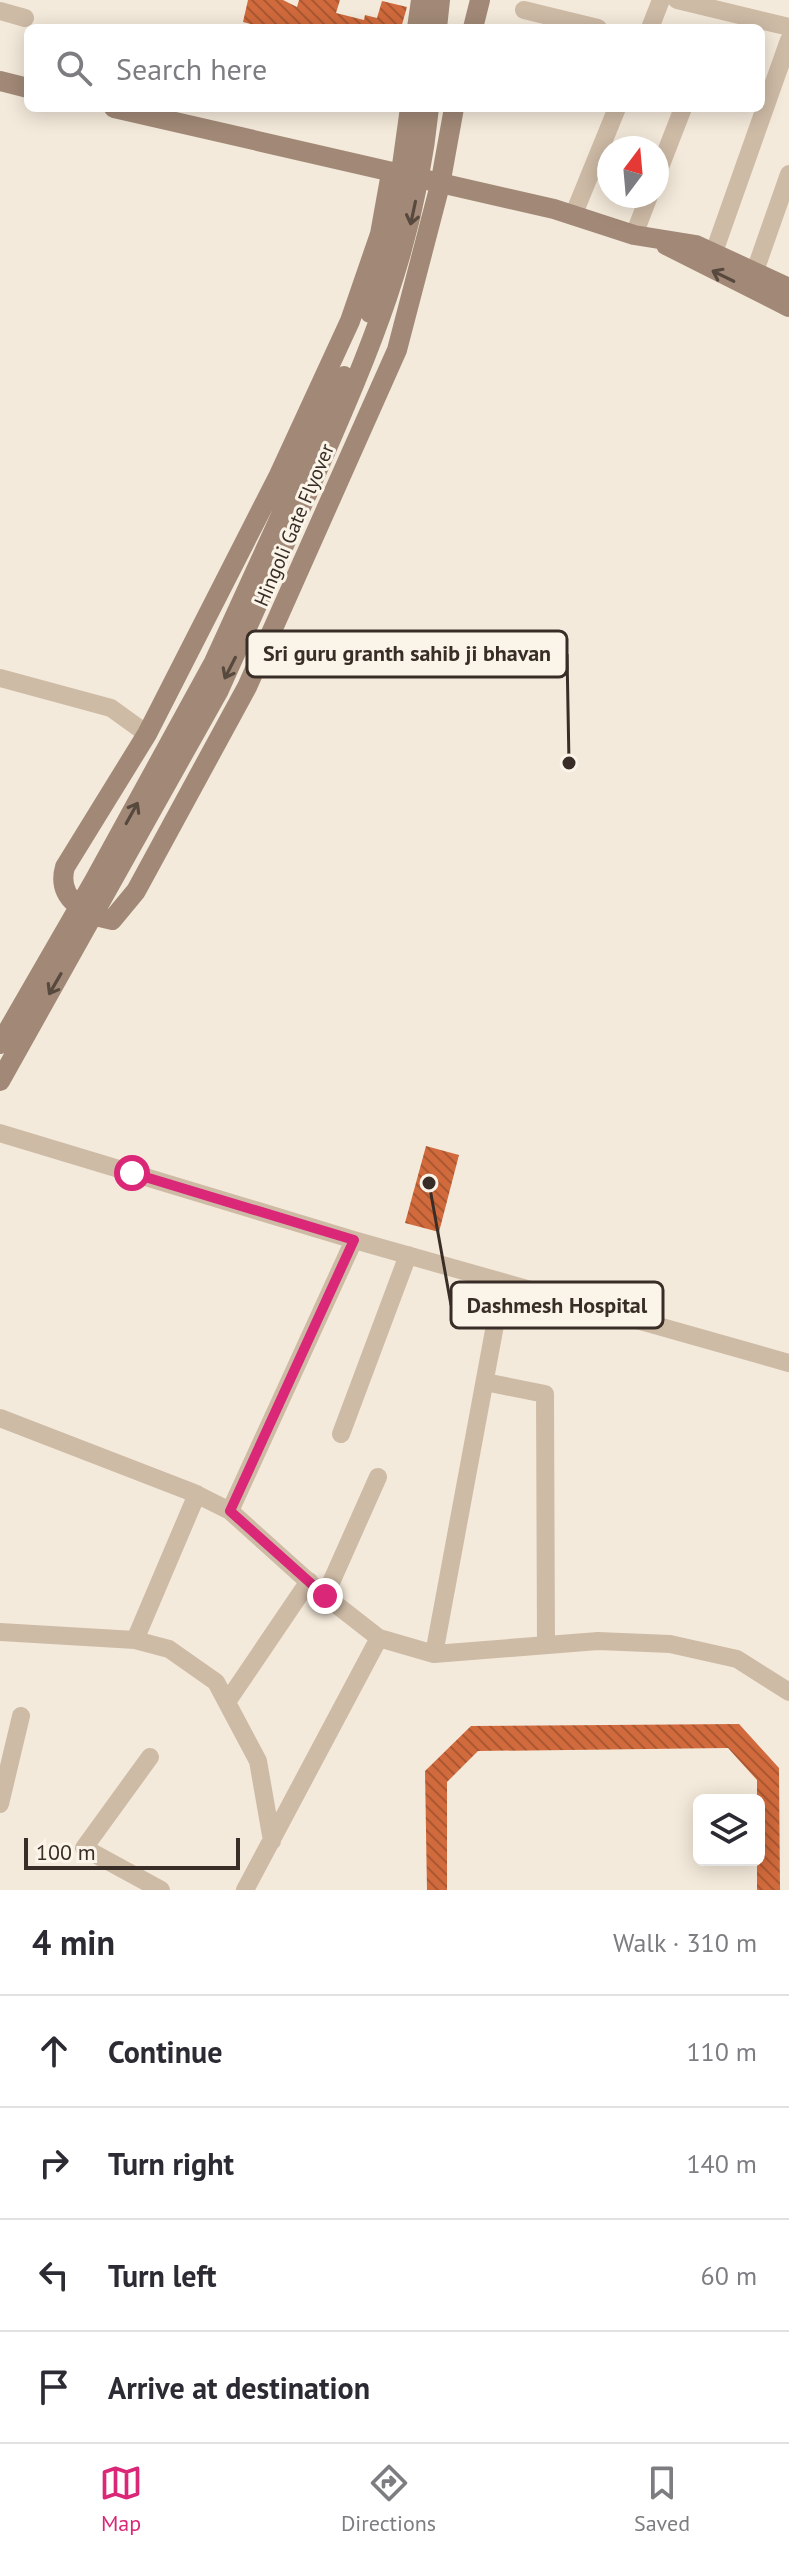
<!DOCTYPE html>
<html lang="en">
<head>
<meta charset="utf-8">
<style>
  body { margin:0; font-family:"PT Sans",sans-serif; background:#f7f7f7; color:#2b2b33 }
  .controls { position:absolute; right:24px; bottom:24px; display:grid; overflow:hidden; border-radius:12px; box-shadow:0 4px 20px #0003 }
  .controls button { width:72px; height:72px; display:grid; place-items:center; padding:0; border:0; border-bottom:2px solid #e1e1e2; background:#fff; color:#2b2b33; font:40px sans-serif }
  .compass { position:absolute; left:597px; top:136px; width:72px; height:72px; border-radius:50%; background:#fff; box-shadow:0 4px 20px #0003; rotate:16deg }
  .scale { position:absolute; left:24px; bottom:20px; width:216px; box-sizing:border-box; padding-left:8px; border:4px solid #392e27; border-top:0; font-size:22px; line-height:28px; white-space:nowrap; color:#392e27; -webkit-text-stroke:6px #fbf4e8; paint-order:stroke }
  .stop { position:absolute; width:24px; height:24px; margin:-18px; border:6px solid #db2777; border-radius:50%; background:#fff }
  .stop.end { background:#db2777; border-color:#fff; box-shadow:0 2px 8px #0008 }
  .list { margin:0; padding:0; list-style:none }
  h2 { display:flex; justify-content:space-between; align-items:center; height:104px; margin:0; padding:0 32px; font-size:34px }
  h2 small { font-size:26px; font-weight:400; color:#7c7c81 }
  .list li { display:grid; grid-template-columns:52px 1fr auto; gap:24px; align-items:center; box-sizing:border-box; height:112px; padding:0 32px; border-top:2px solid #e1e1e2 }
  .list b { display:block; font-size:30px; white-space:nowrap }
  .list em { font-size:26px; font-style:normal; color:#7c7c81 }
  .icon { flex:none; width:44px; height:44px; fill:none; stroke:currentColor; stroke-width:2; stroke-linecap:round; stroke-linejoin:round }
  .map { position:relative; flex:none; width:789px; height:1890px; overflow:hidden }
  .search { position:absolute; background:#fff; box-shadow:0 4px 20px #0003; left:24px; right:24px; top:24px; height:88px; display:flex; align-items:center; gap:20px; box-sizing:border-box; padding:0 28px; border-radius:12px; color:#7c7c81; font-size:30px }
  .sheet { height:552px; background:#fff }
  nav { display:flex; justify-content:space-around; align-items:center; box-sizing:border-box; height:112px; border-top:2px solid #e1e1e2; background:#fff; font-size:22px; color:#7c7c81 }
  nav a { display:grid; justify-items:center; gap:4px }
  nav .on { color:#db2777 }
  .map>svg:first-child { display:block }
  .building { fill:url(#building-back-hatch) }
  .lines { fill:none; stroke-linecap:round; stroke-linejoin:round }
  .street { stroke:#cebba6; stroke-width:18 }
  .secondary { stroke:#a28977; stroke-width:20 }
  .secondary-bridge { stroke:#a28977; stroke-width:20 }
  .oneway { stroke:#58493f }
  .route { stroke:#db2777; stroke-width:10 }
  .labels { text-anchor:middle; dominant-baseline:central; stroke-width:6; stroke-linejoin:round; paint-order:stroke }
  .street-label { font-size:20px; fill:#392e27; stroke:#fbf4e8 }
  .leader { fill:none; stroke:#392e27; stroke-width:3 }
  .callout-dot { fill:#392e27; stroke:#fbf4e8; stroke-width:3 }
  .callout { fill:#fbf4e8; stroke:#392e27; stroke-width:3 }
  .callout-label { font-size:22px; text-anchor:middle; font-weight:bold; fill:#392e27 }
</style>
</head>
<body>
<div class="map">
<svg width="789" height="1890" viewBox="0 0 789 1890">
  <defs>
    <pattern id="building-back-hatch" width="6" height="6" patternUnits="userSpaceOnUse" patternTransform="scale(2)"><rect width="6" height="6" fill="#d16a3c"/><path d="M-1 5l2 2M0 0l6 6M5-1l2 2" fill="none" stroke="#ab5832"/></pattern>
  </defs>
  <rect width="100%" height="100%" fill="#f4eadb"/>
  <path class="building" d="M248,0H283L297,7L299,0H340L336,13L364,20L365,15L377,18L382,1L407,7L401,28H265L243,22Z
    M426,1146L459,1155L439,1232L405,1223Z
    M739,1724L779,1768L780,1890H757V1780L728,1748L478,1751L447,1782V1890H427L425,1771L471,1726Z"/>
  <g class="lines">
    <path class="street" d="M677,0L789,27
      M524,10L598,28
      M0,11L25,18
      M650,28L661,0
      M657,175L683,108
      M573,216L617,108
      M634,235L649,196
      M714,252L789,40
      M755,271L789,174
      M0,678L111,708L147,734
      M0,1133L354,1240L789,1363
      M485,1382L545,1394L546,1645
      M0,1418L194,1493L230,1511L320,1592L379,1638L434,1654L598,1641L670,1644L737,1659L789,1692
      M341,1434L408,1255
      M230,1511L354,1240
      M325,1596L378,1477
      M0,1632L135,1640L169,1649L216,1682L258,1761L272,1841
      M135,1640L197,1494
      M434,1654L503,1282
      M227,1702L309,1581
      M150,1757L84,1848L161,1890
      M0,1804L21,1716
      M245,1890L379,1638"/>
    <path class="secondary" d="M417,28L421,0
      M437,28L440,0
      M473,28L480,0
      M0,81L28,88
      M114,108L554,209L634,235L696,245L789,288
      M391,173L380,234L350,321L279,475L147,734L65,867C56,898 85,915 112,920L136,891L247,687L397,350L440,185L454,108
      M666,245L789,307
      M0,1044L94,881L214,662L293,489
      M0,1081L219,690L307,494"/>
    <path class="secondary-bridge" d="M370,313L392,237L410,108
      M293,489L344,376
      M307,494C365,361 414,255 429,108"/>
  </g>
  <defs><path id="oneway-shaft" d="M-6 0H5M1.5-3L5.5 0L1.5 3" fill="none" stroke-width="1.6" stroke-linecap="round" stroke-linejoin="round" transform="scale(2)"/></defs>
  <g class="oneway">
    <use href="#oneway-shaft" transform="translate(413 213) rotate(102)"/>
    <use href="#oneway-shaft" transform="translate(723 276) rotate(-154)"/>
    <use href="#oneway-shaft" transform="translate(230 668) rotate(117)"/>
    <use href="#oneway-shaft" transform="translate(132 813) rotate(-61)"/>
    <use href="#oneway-shaft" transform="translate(55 984) rotate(120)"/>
  </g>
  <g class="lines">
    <path class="route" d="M132,1173L354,1240L230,1511L325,1596"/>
  </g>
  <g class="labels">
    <g class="street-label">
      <text transform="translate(294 525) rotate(-67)">Hingoli Gate Flyover</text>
    </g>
  </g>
  <path class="leader" d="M569 763L567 654M429 1183L451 1305"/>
  <g class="callout-dot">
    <circle cx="569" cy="763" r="8"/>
    <circle cx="429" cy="1183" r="8"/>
  </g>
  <g class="callout">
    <rect x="247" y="631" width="320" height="46" rx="8"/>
    <rect x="451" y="1282" width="212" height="46" rx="8"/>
  </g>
  <g class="callout-label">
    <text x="407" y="661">Sri guru granth sahib ji bhavan</text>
    <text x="557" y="1313">Dashmesh Hospital</text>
  </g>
</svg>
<div class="controls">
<button><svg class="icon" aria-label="layers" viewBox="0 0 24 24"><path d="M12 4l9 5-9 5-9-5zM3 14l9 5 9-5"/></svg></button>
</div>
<svg class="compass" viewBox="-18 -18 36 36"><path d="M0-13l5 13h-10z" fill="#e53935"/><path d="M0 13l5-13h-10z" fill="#7c7c81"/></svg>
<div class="scale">100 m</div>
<div class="stop" style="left:132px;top:1173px"></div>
<div class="stop end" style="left:325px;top:1596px"></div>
<div class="search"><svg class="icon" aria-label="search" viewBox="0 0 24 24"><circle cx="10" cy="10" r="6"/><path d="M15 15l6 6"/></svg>Search here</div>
</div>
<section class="sheet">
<h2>4 min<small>Walk · 310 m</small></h2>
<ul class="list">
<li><svg class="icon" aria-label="ahead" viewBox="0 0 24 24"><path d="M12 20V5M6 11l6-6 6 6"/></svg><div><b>Continue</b></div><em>110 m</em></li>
<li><svg class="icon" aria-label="right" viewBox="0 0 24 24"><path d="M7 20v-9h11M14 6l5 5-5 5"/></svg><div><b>Turn right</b></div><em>140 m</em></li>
<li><svg class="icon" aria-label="left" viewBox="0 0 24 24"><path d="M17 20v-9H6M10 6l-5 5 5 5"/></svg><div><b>Turn left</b></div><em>60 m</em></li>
<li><svg class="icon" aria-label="arrive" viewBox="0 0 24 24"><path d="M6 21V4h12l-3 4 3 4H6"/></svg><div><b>Arrive at destination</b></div></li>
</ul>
</section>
<nav>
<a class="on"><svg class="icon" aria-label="map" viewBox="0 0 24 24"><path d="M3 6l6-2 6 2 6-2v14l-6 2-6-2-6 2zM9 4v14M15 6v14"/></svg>Map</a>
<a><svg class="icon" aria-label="directions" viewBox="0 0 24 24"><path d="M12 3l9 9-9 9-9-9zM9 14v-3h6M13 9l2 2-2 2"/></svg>Directions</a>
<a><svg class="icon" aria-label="saved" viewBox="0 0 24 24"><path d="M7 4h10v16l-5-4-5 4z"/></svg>Saved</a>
</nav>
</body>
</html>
